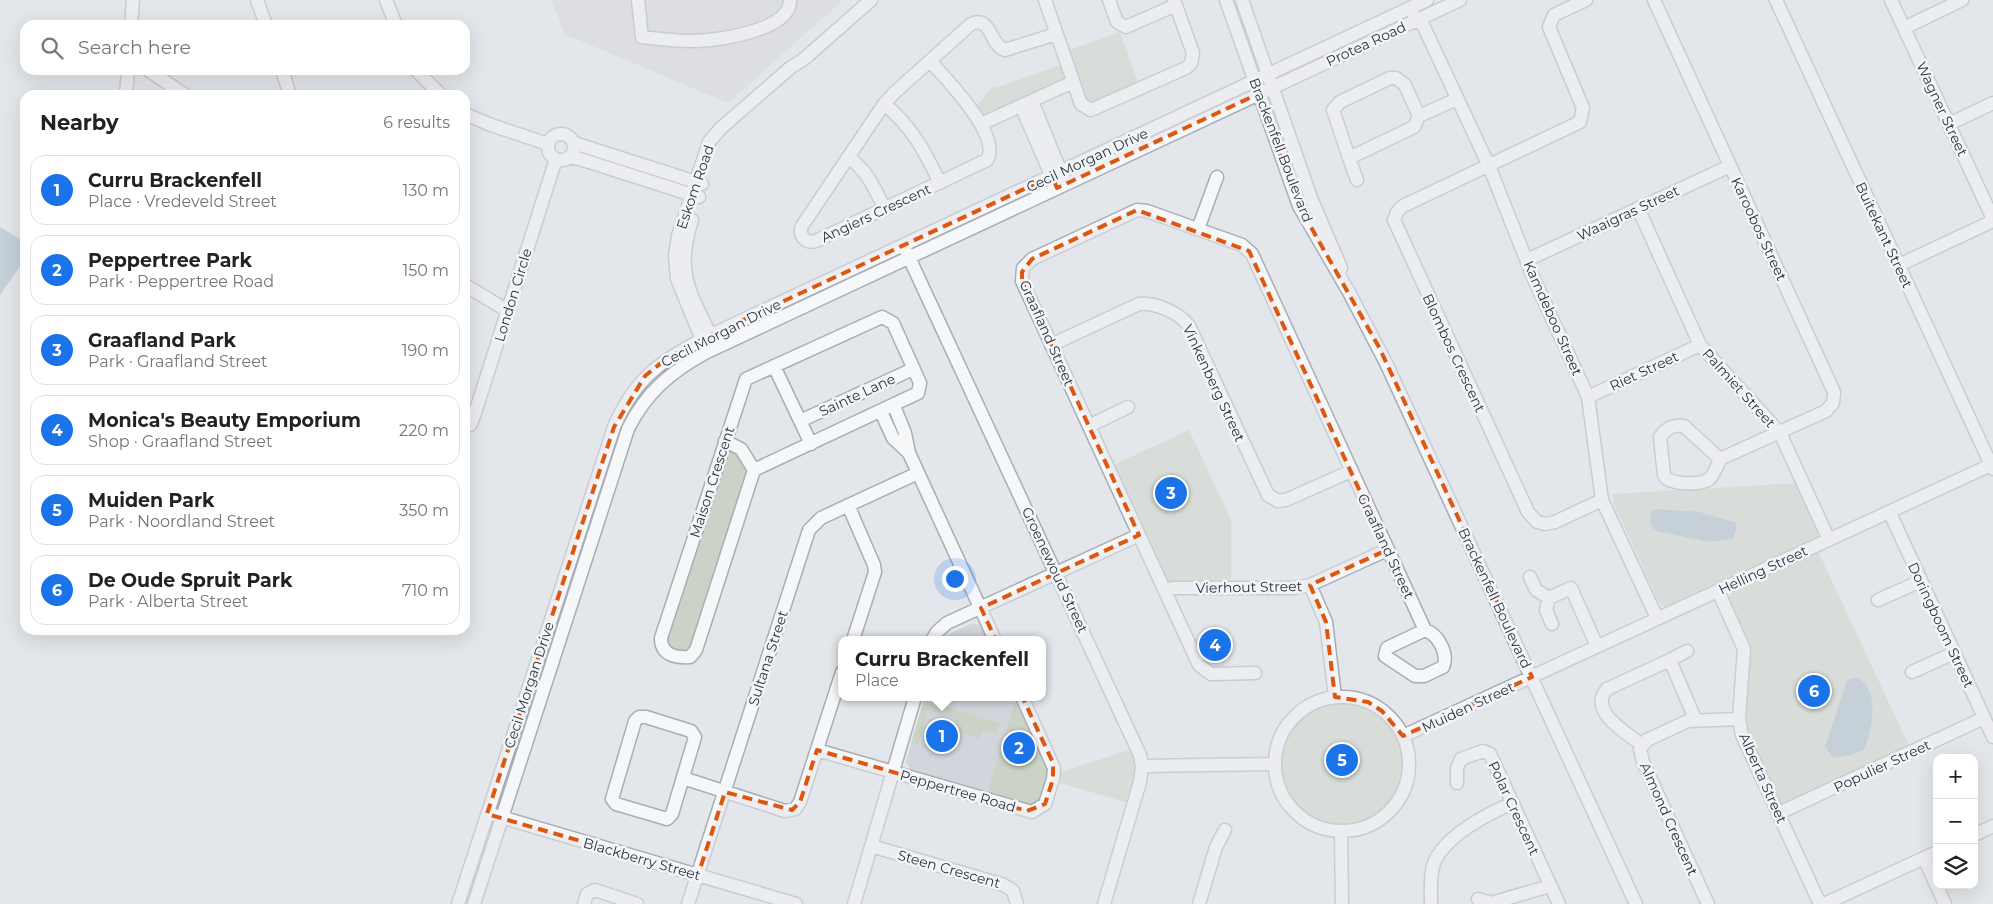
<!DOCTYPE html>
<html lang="en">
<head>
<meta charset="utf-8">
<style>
  body { margin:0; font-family:Montserrat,sans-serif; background:#f2f2f2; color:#222 }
  .controls { position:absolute; right:15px; bottom:15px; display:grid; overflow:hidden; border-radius:10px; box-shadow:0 5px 20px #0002 }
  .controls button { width:45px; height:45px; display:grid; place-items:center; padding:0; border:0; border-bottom:1px solid #e0e0e0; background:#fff; color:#222; font:25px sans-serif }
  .you { position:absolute; left:954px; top:578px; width:18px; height:18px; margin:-12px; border:4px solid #fff; border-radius:50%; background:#1a73e8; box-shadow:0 0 0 8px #1a73e833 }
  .badge { display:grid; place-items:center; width:32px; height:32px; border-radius:50%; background:#1a73e8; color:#fff; font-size:16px; font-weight:700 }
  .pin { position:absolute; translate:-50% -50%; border:2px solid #fff; box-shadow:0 1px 5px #0006 }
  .popup { position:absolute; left:838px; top:636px; width:208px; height:65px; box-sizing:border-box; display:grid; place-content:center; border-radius:10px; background:#fff; filter:drop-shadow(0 1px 4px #0005); font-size:16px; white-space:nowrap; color:#767676 }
  .popup b { font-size:19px; color:#222 }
  .popup::after { content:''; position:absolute; left:50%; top:100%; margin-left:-10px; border:10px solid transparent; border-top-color:#fff }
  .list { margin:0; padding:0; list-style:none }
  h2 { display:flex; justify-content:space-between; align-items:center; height:65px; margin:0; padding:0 20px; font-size:21px }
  h2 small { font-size:16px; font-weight:400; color:#767676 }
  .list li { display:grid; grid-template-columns:32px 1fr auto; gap:15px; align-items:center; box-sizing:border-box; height:70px; margin:0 10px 10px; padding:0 10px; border:1px solid #e0e0e0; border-radius:15px }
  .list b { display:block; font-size:19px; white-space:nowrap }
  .list p { margin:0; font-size:16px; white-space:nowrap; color:#767676 }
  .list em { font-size:16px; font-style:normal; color:#767676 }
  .icon { flex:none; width:28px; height:28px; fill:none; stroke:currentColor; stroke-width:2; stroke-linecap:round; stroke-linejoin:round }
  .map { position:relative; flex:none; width:1993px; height:904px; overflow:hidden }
  .search { position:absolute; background:#fff; box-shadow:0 5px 20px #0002; left:20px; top:20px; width:450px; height:55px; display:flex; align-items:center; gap:12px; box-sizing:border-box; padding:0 18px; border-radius:15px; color:#767676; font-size:19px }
  .panel { position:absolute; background:#fff; box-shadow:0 5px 20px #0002; left:20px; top:90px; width:450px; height:545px; border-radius:15px }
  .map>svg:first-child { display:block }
  .built { fill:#d2d6dc }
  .green { fill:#cad3c5 }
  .water { fill:#a2b6c6 }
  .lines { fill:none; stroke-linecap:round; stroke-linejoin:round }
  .minor-casing { stroke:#a9adb4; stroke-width:15 }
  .minor { stroke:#f6f7f9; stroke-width:12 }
  .marked { fill:none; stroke:#df570f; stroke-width:4; stroke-dasharray:10 6; stroke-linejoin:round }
  .labels { text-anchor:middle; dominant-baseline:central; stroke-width:5; stroke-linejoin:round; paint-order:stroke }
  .street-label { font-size:14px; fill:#2d3541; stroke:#f3f5f8 }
</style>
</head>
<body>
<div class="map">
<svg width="1993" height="904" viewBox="0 0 1993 904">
  <rect width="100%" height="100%" fill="#e3e6ea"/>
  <path class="built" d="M552,0H843L728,103L564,34Z
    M973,623L981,626L987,640H944L947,635Z
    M925,697H1013L1015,701L988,792L910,769L906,762Z"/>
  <path class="green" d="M1120,32L1139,86L1088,106L1066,51Z
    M1063,64L1066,76L1063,80L984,116L975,108L993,86L995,88Z
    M1189,430L1231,520V584L1167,582L1111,466Z
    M730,449L739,452L749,469L690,652L669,650L665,639L725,454Z
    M1799,483L1821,531L1817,538L1665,608L1658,601L1614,504L1612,494Z
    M1818,551L1910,748L1784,805L1779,802L1744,725L1749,657L1728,599L1733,590Z
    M924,701L1000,723L996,734L982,730L980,739L953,731L957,718L928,710L918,745L911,743Z
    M1015,701L1047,768L1048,774L1041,800L1031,805L987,793Z
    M1281 764a61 61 0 1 1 122 0a61 61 0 1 1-122 0Z
    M1132,749L1136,774L1128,803L1057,782L1058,773Z"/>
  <path class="water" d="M0,227L25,242V259L0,295Z
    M1657,509L1699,512L1735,522L1737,526L1733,539L1709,542L1657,531C1650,526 1649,521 1651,512Z
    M1857,677C1881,691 1872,728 1864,750L1850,755L1833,758L1825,747L1847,680Z"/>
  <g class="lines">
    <g class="minor-casing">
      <path id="minor" d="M257,0L266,25
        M386,0L396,25
        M638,0L642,37C659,39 676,41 692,41C715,41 791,31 790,0
        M1045,0L1081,104L1091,110L1186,68L1191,63L1193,53L1174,0
        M1109,0L1117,22L1126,27L1176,5
        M1226,0L1299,206L1350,294L1386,363L1636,904
        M1242,0L1311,198L1341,268
        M1586,0L1554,15L1549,27L1583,108L1580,122L1403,206L1397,212L1394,220L1528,512L1537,522L1545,524L1555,522L1602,500
        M1654,0L1834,392L1833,403L1826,411L1720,459C1717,466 1714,476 1708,480C1699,485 1668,485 1664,475L1660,437C1665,429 1674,424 1684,426L1720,459
        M1776,0L1993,469
        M1891,0L1993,219
        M1414,16L1416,21L1423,25L1489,166L1533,277L1588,397L1602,500L1657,618
        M131,25L133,0
        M1904,28L1962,0
        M930,61C946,79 1002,135 987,160L816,241C806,244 798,236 802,226L884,104L894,93L971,24C992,15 989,45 1005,50L1056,34
        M148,70L185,95
        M282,70L290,95
        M416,70L441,95
        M126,95L128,70
        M1032,101L1064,180
        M884,104C911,125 925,152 940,183
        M1021,106L1055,184
        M465,114L491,125L548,144
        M1419,116L1405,85L1396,78H1390L1340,102L1333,110L1349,158L1414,127L1419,116L1457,99
        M981,124L1073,82
        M1949,124L1993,103
        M548 147a13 13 0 1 1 26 0a13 13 0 1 1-26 0Z
        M574,143L702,184
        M569,157L580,159L699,197
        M848,157C868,171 874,188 885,209
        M1349,158L1357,180
        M1638,208L1700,345L1780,433L1829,540
        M692,220C674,275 692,295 714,343
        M1198,229L1217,177
        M906,251L1140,755L1142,766L1140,782L1104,904
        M1527,260L1730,166
        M1899,265L1993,221
        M465,285L508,311
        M882,317L893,323L920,383L918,393L754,470L696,650L690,657C675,658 661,655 661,638L746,379Z
        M1051,345L1139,304C1155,302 1180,313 1189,326L1268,495L1278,501L1286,500L1351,471
        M705,347L677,279L675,256L678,236L709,142L721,128L790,68L804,59L871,0
        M774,366L811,444
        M1588,397L1700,345
        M894,406L905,433L909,453L995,640
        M881,412L893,438L909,453
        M800,421L913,369
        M465,425H470L474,416L556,159
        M1089,426L1128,407
        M725,441L741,449L754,470
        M848,505L874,565L875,572L853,640
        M1890,513L1993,737
        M1530,577L1536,590L1549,598
        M1310,585L1326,622L1335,697
        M1165,591L1172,588H1294L1310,585L1387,550
        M1718,591L1744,649L1739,719L1742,735L1820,904
        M1878,600L1921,581
        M1552,624L1546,610L1549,598L1571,588L1597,646
        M932,640L937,632L947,623L1139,535
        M1670,660L1687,651
        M1912,672L1954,653
        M1255,673L1211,674L1199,665L1022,281L1023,268L1032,259L1137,210L1147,211L1242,245L1252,254L1425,630L1387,648L1385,656L1415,676H1424L1443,667C1449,654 1438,634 1425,630
        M1275 764a67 67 0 1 1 134 0a67 67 0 1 1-134 0Z
        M639,717H646L691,731L695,737L672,814L667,819L616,804L612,799L635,721Z
        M1403,736L1993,464
        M1642,745C1628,734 1587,711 1607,689L1670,660L1695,719
        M817,750L1032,812L1045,804L1053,779L1054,768L1022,697
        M1142,766L1275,764
        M683,778L785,811L795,809L800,802L842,672
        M1457,783V768L1461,759L1483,751L1490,754L1559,904
        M1779,813L1984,718
        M494,815L796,904
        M1341,831L1342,904
        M1974,835L1993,826
        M871,846L1004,885L1013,891L1017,904
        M1924,858L1945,904
        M1478,899L1491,903L1550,886
        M458,904L614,427C636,376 663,359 711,335L1427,0
        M474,904L628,429C646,392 672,371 707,352L1460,0
        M584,904L587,894L595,890L637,904
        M688,904L809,530L821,518L918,473
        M854,904L915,697
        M1199,904L1216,847L1225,830
        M1431,904C1431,889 1429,868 1438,855C1453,832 1489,813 1513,803
        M1708,904L1643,762L1640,749L1647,740L1688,721L1739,719
        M1824,904L1937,852"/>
    </g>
    <use href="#minor" class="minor"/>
  </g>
  <path d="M0 0H1993V904H0ZM1258,94L1299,206L1380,349L1532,677L1403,736L1382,711L1368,702L1335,697L1326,622L1310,585L1387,550L1249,251L1137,210L1032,259L1022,272V281L1139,535L981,608L1053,763V779L1045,804L1027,811L817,750L800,802L792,810L725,792L698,875L487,814L614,427L645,376L667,358L711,335L1052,176L1057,188Z" fill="#e3e6ea" fill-opacity=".55" fill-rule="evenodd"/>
  <path class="marked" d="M1258,94L1299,206L1380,349L1532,677L1403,736L1382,711L1368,702L1335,697L1326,622L1310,585L1387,550L1249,251L1137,210L1032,259L1022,272V281L1139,535L981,608L1053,763V779L1045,804L1027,811L817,750L800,802L792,810L725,792L698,875L487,814L614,427L645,376L667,358L711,335L1052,176L1057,188Z"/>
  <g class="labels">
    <g class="street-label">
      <text transform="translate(1366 44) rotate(-25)">Protea Road</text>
      <text transform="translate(1942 109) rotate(65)">Wagner Street</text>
      <text transform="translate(1281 150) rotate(69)">Brackenfell Boulevard</text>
      <text transform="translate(1087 160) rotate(-25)">Cecil Morgan Drive</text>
      <text transform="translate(695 187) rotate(-71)">Eskom Road</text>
      <text transform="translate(876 213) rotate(-25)">Angiers Crescent</text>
      <text transform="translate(1628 213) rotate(-25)">Waaigras Street</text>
      <text transform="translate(1759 229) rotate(65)">Karoobos Street</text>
      <text transform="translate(1884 235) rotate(65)">Buitekant Street</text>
      <text transform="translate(513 295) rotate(-73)">London Circle</text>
      <text transform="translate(1553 318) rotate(66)">Kamdeboo Street</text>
      <text transform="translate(721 333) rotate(-27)">Cecil Morgan Drive</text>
      <text transform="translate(1047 333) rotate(66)">Graafland Street</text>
      <text transform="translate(1454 353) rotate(65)">Blombos Crescent</text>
      <text transform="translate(1644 371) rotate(-25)">Riet Street</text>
      <text transform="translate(1214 383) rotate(65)">Vinkenberg Street</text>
      <text transform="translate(1739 388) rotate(48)">Palmiet Street</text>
      <text transform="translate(857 395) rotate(-25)">Sainte Lane</text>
      <text transform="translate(712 482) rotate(-72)">Maison Crescent</text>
      <text transform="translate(1386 546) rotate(65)">Graafland Street</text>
      <text transform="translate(1055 570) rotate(65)">Groenewoud Street</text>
      <text transform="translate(1763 570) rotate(-25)">Helling Street</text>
      <text transform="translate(1249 587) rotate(-1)">Vierhout Street</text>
      <text transform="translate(1495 598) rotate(65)">Brackenfell Boulevard</text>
      <text transform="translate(1941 625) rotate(65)">Doringboom Street</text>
      <text transform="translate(768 658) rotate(-72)">Sultana Street</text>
      <text transform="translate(529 685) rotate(-72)">Cecil Morgan Drive</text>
      <text transform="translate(1468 707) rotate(-25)">Muiden Street</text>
      <text transform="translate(1882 766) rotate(-25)">Populier Street</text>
      <text transform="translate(1763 778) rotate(66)">Alberta Street</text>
      <text transform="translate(958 791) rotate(16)">Peppertree Road</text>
      <text transform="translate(1514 808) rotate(65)">Polar Crescent</text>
      <text transform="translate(1669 819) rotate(66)">Almond Crescent</text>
      <text transform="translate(642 859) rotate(16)">Blackberry Street</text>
      <text transform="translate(949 869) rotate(16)">Steen Crescent</text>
    </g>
  </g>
</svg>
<div class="controls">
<button>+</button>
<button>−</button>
<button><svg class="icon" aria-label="layers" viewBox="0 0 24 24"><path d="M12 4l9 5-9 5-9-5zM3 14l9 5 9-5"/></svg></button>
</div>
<div class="you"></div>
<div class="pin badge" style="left:942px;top:736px">1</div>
<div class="popup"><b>Curru Brackenfell</b>Place</div>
<div class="pin badge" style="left:1019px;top:748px">2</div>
<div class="pin badge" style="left:1171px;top:493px">3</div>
<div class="pin badge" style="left:1215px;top:645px">4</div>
<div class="pin badge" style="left:1342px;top:760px">5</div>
<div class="pin badge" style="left:1814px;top:691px">6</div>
<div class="search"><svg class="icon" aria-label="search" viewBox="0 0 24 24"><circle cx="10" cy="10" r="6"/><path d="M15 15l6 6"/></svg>Search here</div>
<section class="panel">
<h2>Nearby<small>6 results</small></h2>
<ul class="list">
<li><span class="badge">1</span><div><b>Curru Brackenfell</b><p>Place · Vredeveld Street</p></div><em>130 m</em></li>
<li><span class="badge">2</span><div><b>Peppertree Park</b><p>Park · Peppertree Road</p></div><em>150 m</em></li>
<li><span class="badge">3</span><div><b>Graafland Park</b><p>Park · Graafland Street</p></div><em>190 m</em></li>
<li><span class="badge">4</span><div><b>Monica's Beauty Emporium</b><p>Shop · Graafland Street</p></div><em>220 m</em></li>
<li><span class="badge">5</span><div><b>Muiden Park</b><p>Park · Noordland Street</p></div><em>350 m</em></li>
<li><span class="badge">6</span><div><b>De Oude Spruit Park</b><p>Park · Alberta Street</p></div><em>710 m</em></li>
</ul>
</section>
</div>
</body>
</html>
